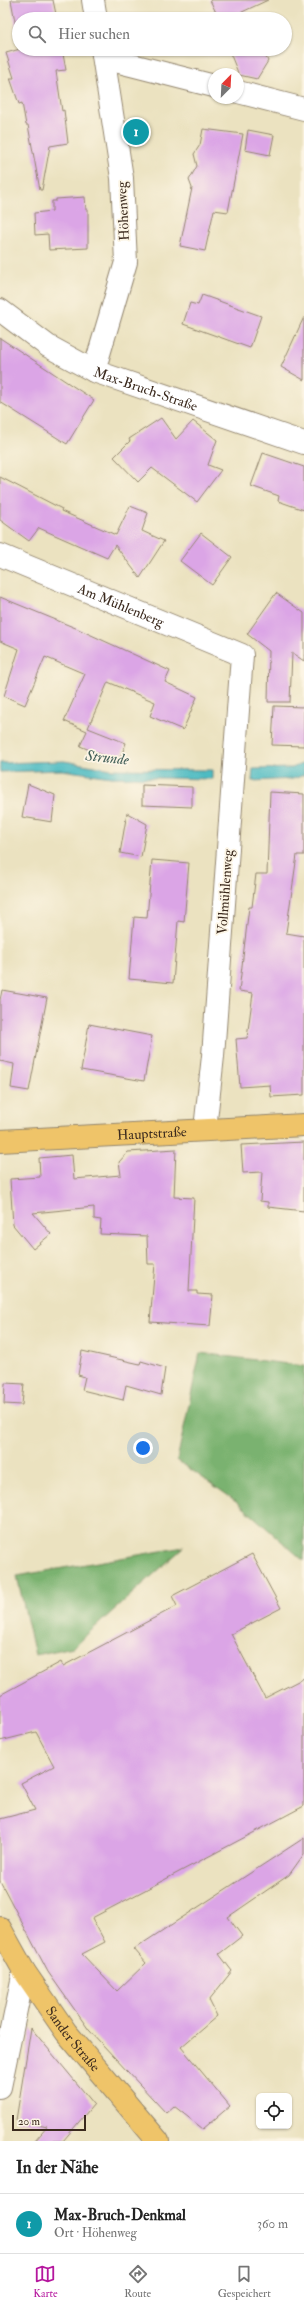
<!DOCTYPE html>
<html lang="de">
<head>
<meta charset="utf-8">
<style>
  body { margin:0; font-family:"IM FELL Double Pica",serif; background:#f2f2f2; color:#222 }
  .controls { position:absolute; right:12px; bottom:12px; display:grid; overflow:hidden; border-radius:6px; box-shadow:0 1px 3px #0004 }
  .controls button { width:36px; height:36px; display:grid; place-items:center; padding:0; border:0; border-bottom:1px solid #e0e0e0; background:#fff; color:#222; font:20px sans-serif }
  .compass { position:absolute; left:208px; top:68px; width:36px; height:36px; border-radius:50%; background:#fff; box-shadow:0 1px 3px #0004; rotate:24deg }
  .scale { position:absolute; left:12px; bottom:10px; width:74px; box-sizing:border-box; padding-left:4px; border:2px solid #3b2a1e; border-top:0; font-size:11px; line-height:14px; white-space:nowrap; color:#3b2a1e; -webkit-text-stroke:3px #fcf5e5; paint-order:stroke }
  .you { position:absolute; left:143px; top:1448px; width:14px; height:14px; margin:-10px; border:3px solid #fff; border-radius:50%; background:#1a73e8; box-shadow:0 0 0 6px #1a73e833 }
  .badge { display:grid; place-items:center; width:26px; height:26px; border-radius:50%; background:#b5179e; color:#fff; font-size:13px; font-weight:700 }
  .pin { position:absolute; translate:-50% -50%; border:2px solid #fff; box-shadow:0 1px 4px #0006 }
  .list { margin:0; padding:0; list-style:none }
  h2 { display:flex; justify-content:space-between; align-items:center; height:52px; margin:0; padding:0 16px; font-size:17px }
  h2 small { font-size:13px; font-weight:400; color:#767676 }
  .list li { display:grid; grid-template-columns:26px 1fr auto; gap:12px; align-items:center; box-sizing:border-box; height:60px; padding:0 16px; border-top:1px solid #e0e0e0 }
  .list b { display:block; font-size:15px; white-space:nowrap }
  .list p { margin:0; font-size:13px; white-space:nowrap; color:#767676 }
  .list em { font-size:13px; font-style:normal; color:#767676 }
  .icon { flex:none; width:22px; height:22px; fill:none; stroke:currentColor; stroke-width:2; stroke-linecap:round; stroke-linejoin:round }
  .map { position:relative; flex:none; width:304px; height:2141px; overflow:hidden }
  .search { position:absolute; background:#fff; box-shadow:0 1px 3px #0004; left:12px; right:12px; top:12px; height:44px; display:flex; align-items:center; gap:10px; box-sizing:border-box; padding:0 14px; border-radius:22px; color:#767676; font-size:15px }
  .sheet { height:112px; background:#fff }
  nav { display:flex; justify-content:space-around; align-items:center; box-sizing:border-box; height:56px; border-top:1px solid #e0e0e0; background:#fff; font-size:11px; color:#767676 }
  nav a { display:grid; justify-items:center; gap:2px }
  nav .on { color:#b5179e }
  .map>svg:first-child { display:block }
  .forest { fill:#7ab26f; stroke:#5a6e46 }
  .water { fill:#4dbbc2; stroke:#447270 }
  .building { fill:#dba5e6 }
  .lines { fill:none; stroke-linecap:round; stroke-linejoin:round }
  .minor-casing { stroke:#93866f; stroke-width:24 }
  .major-casing { stroke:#93866f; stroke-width:24 }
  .minor { stroke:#fff; stroke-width:22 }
  .major { stroke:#efc469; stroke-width:22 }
  .labels { text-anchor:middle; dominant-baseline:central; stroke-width:3.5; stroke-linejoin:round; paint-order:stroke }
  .street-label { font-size:14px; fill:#3b2a1e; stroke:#fcf5e5 }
  .water-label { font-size:15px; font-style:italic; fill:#415d57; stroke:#fcf5e5 }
</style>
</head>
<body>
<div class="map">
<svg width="304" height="2141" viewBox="0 0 304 2141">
  <rect width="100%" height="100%" fill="#fcf5e5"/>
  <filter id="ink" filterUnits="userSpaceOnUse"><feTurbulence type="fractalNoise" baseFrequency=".025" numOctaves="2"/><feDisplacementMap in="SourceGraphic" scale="8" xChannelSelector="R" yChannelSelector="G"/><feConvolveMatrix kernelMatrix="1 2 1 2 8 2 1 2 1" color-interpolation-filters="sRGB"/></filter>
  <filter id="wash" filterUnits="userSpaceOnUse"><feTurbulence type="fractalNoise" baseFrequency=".012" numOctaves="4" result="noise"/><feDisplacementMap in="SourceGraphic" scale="16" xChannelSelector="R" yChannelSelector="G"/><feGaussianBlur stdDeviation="0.9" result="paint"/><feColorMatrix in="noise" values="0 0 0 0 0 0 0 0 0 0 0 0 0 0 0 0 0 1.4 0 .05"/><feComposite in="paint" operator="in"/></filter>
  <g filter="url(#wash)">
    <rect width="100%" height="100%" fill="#ebe2c0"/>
    <path class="forest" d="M200,1353L304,1366V1561L236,1501L177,1460Z
      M184,1547L73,1647L35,1655L17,1576Z"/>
    <path class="water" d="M64,761L112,769L212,770V779L111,777L62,770L0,772V763Z
      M304,763V775L293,779L252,781L253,769L292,768Z"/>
    <g id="blocks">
      <path class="building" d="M11,0H53L57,19H19V43Z
        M210,0H268L227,19H219Z
        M20,49H62L66,70L56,71L62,111L64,110L68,143L50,146L42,190H40L28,125H26L22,103L19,104L10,78H14L6,53Z
        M240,49H262L268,61L257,79L239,75L230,53Z
        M203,129L243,134L228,212L214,210L205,251L180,246L192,188L189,180L197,166L194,154L200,145Z
        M248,130L274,135L270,155L245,150Z
        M85,197L86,210H88V248L49,250L48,234L35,235L34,213L52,211V201H56V199Z
        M202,295L261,316L250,348L183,324L190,303L198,305Z
        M304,317V380L281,367Z
        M0,338L94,400L67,444L0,402Z
        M161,418L176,439L193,421L217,440L208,465L221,470L197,502L152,468L138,482L114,457L130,441L129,439Z
        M263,453L304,467V510L278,501L279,496L251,486Z
        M0,477L62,509L61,511L116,535L130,506L148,513L142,531L164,541L140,578L115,545L107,558L39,528L29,541L0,520Z
        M201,533L232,557L212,585L180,561Z
        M276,593L304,613V661L292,653L290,702H268L269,651L247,634Z
        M0,597L78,629L170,671L165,682L197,697L183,730L150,716L155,702L108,682L88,728L126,743L119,762L80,746L87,731L64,721L85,674L45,657L25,705L4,696L19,649L0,641Z
        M274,706L304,707V746L272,745Z
        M28,784L55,795L52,822L22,817Z
        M142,785L192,787V807L142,805Z
        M270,792L304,794V855H297L286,933L304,936V1095L271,1097L270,1085L240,1087L236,1039L247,1038L253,993L239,991L249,907H252L256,874H267Z
        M127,813L147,824L141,857L120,853Z
        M152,860L189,863L184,922L178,921L173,983L129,979L134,917L147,918Z
        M2,990L47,998L29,1091L11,1088L14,1064L0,1061V1000Z
        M89,1024L152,1036L144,1081L81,1070Z
        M304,1142V1211L268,1207V1202L260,1201L262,1172L243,1173L241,1145Z
        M176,1149L174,1197L194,1198L189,1291H197V1294L213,1295L210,1326L150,1322L155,1264H148L147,1236L100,1234L101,1220L94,1219V1207L33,1213L51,1234L33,1249L13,1225L10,1179L40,1177L39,1158L72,1155L74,1179L121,1175L119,1162L128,1152Z
        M82,1351L140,1364L141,1361L165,1368L161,1395L126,1385L123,1400L82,1390L85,1377L78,1375Z
        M5,1383L24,1384L22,1405L4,1404Z
        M252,1554L281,1608L231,1634L265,1698L304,1678V1806L92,1918L105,1942L82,1954L117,1991L146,1963L134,1949L304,1838V1854L289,1875L228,1917L242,1936L219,1954L232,1971L209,2000L217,2016L181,2047L230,2106L203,2129L174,2106L166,2113L89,2030L48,1972L0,1881V1819L35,1810L21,1783L54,1766L36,1732L0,1741V1695L61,1662L63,1666L177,1606L172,1596Z
        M31,2028L94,2104L63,2141H35L47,2127L16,2120Z"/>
    </g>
  </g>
  <g filter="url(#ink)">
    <use href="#blocks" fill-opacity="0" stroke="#93866f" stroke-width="1"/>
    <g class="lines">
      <g class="minor-casing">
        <g id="minor">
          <path d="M93,0L96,19"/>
          <path d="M104,58L214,86"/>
          <path d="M238,92L304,109"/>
          <path id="s1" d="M0,310L48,346L94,371L304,443"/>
          <path d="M94,371L126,262L122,178L102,49"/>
          <path id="s2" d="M0,555L242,655L213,1056L205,1129"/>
          <path d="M0,2087L24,1971"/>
        </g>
      </g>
      <g class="major-casing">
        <g id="major">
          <path id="s3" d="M0,1141L304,1125"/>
          <path id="s4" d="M0,1928L24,1971L66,2032L158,2141"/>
        </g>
      </g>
      <use href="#minor" class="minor"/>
      <use href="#major" class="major"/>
    </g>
  </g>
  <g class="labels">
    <g class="street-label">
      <text transform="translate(123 211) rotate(-93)">Höhenweg</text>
      <text stroke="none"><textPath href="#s1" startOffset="167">Max-Bruch-Straße</textPath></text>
      <text stroke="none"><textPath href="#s2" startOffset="131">Am Mühlenberg</textPath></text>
      <text transform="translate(225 892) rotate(-86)">Vollmühlenweg</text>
      <text stroke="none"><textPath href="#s3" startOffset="152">Hauptstraße</textPath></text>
      <text stroke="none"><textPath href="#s4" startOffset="133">Sander Straße</textPath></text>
    </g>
    <g class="water-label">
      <text transform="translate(107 758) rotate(6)">Strunde</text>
    </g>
  </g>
</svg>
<div class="controls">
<button><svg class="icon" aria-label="locate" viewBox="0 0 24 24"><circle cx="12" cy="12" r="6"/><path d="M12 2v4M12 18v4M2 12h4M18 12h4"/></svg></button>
</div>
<svg class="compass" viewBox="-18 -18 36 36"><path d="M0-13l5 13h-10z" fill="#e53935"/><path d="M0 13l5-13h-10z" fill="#767676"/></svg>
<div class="scale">20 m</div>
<div class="you"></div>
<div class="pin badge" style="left:136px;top:132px;background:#0f9aa8">1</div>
<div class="search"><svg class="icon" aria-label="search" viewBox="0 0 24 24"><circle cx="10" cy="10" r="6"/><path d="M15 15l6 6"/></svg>Hier suchen</div>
</div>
<section class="sheet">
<h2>In der Nähe<small></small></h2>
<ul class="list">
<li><span class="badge" style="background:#0f9aa8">1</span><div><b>Max-Bruch-Denkmal</b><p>Ort · Höhenweg</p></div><em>360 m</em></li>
</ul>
</section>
<nav>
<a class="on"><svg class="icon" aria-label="map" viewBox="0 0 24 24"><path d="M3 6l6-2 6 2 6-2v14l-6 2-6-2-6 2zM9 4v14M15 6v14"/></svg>Karte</a>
<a><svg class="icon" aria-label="directions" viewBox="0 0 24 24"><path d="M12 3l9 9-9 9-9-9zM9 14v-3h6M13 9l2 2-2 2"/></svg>Route</a>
<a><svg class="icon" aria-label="saved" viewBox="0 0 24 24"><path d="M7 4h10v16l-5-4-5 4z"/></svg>Gespeichert</a>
</nav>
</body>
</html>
